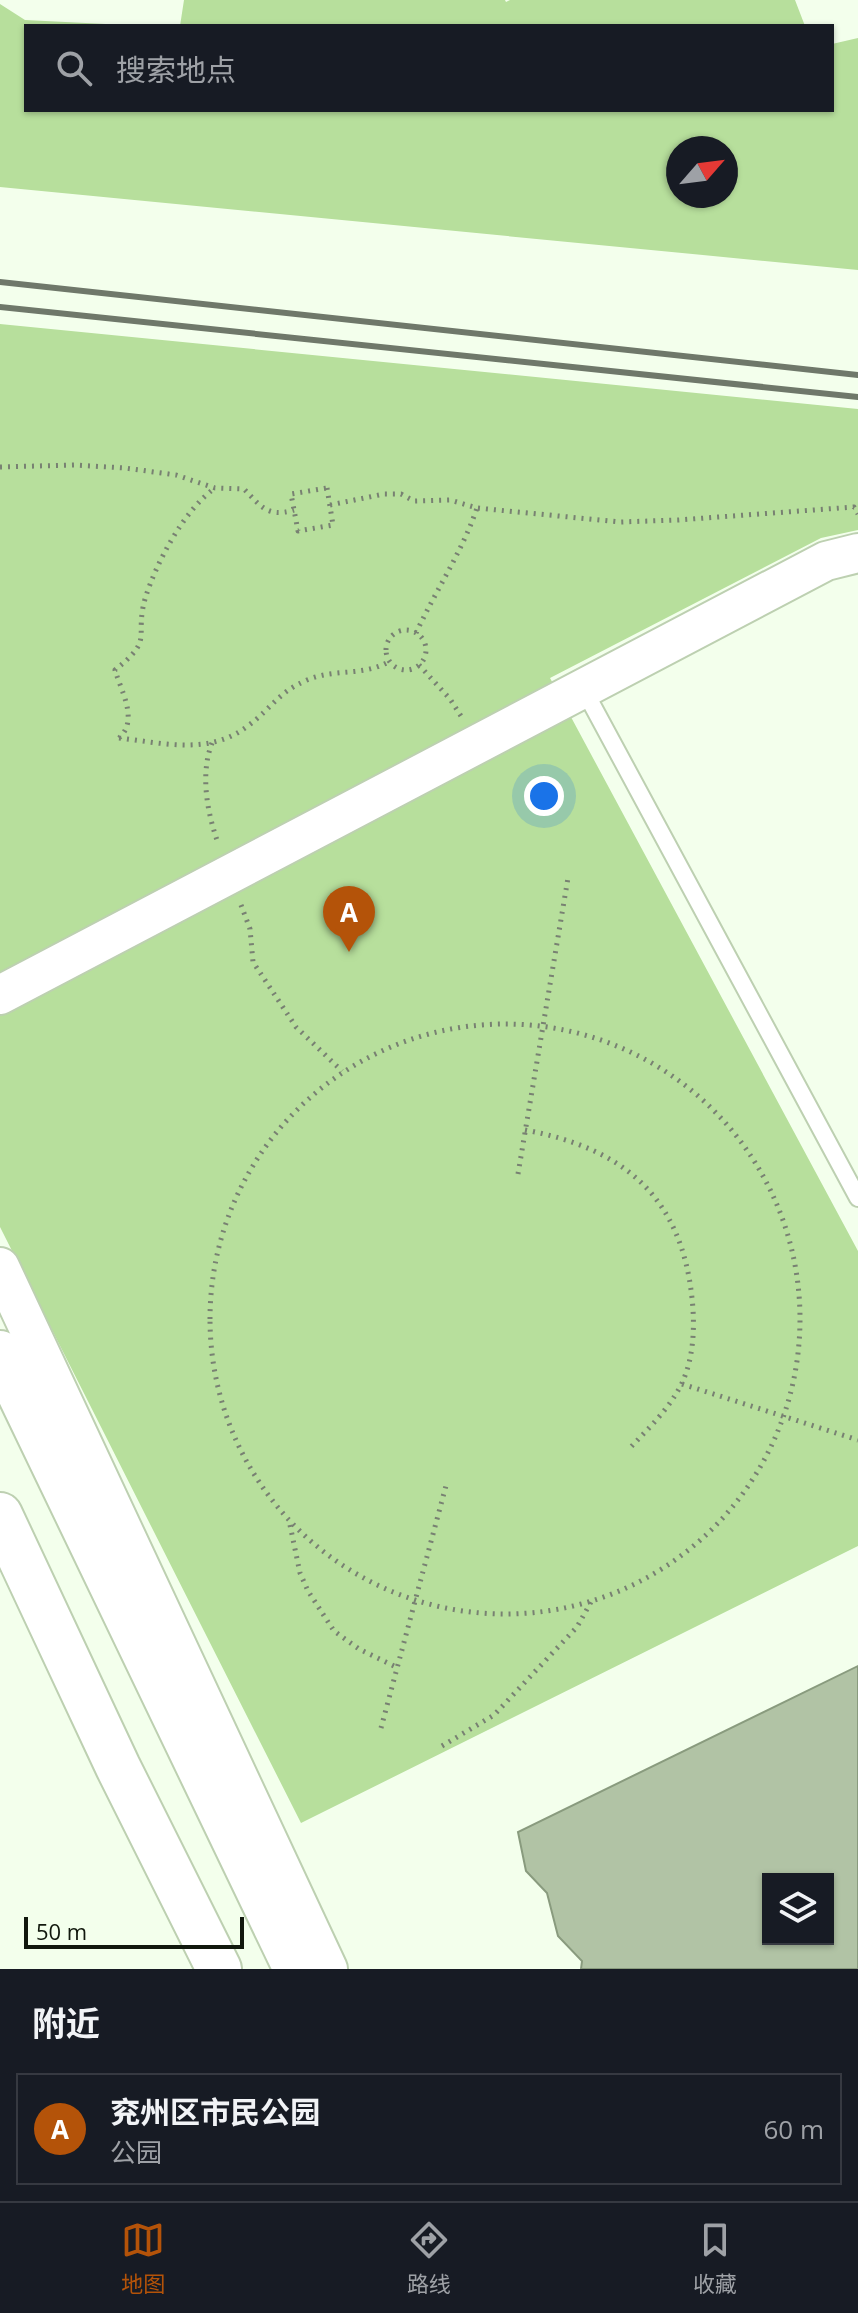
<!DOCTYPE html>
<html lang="zh">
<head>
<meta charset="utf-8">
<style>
  body { margin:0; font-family:"Open Sans","Noto Sans SC",sans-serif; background:#242831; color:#f1f3f6 }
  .controls { position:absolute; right:24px; bottom:24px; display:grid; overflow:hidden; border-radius:0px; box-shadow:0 2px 6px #0004 }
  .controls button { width:72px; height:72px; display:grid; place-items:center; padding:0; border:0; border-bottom:2px solid #363941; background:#171b24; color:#f1f3f6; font:40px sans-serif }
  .compass { position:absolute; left:666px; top:136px; width:72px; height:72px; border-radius:50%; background:#171b24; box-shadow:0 2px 6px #0004; rotate:62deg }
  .scale { position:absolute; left:24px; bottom:20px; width:220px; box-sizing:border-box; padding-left:8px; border:4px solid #11180d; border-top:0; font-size:22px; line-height:28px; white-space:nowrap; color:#11180d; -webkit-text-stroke:6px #f3ffec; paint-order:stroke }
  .you { position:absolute; left:544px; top:796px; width:28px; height:28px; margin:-20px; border:6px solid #fff; border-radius:50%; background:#1a73e8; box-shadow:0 0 0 12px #1a73e833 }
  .badge { display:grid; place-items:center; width:52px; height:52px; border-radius:50%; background:#b45309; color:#fff; font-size:26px; font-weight:700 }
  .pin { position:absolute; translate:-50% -66px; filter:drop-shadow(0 2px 4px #0008) }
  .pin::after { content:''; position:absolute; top:42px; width:28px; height:24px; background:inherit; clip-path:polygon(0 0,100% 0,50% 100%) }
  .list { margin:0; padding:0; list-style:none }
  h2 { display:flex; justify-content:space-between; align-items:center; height:104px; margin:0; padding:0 32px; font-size:34px }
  h2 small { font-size:26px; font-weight:400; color:#9ea1a6 }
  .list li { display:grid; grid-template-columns:52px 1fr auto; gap:24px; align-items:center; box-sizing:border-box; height:112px; margin:0 16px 16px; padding:0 16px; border:2px solid #363941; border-radius:0px }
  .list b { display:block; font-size:30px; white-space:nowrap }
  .list p { margin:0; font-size:26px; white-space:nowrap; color:#9ea1a6 }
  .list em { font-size:26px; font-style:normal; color:#9ea1a6 }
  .icon { flex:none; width:44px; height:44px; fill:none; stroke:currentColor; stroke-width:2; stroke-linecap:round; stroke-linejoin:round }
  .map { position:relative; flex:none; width:858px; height:1969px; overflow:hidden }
  .search { position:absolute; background:#171b24; box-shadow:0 2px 6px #0004; left:24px; right:24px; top:24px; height:88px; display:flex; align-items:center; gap:20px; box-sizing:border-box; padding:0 28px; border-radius:0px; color:#9ea1a6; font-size:30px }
  .sheet { height:232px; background:#171b24 }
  nav { display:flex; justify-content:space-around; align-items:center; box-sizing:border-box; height:112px; border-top:2px solid #363941; background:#171b24; font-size:22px; color:#9ea1a6 }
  nav a { display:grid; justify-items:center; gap:4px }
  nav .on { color:#b45309 }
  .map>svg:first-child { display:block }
  .green { fill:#b7df9c; fill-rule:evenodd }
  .building { fill:#b1c3a5; stroke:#899b7e; stroke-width:2; fill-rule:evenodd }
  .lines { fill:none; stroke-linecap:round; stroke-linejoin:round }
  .service-casing { stroke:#bdd0b1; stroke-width:20 }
  .tertiary-casing { stroke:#bdd0b1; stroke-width:42 }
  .primary-casing { stroke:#bdd0b1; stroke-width:48 }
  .path { stroke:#788172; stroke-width:5; stroke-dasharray:2 6; stroke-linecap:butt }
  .service { stroke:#fff; stroke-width:16 }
  .tertiary { stroke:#fff; stroke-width:38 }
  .primary { stroke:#fff; stroke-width:44 }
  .rail { stroke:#6f786a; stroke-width:6 }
</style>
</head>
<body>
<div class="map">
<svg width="858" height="1969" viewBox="0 0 858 1969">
  <rect width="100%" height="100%" fill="#f3ffec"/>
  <path class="green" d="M184,0H505L506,2L510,0H795L805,26H180Z
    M0,4L25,20L146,26H26V110H832V44L858,38V270L0,187ZM726,148V196H678V148Z
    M0,324L858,409V530L821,538L550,678L858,1251V1546L301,1823L0,1227Z"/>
  <path class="building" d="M858,1666V1969H581L582,1961L558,1936L547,1893L526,1871L518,1832ZM768,1879H828V1939H768Z"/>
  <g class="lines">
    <g class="service-casing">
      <path id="service" d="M583,688L858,1198"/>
    </g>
    <g class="tertiary-casing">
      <path id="tertiary" d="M0,995L826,561L858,553
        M0,1267L328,1969"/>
    </g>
    <g class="primary-casing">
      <path id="primary" d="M0,1353L296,1969
        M0,1515L118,1767L219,1969"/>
    </g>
    <path class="path" d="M0,467L74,465L125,468L176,475L215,488L244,489C261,506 267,518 294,510
      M327,488L333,525L298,531L291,494Z
      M330,505L384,494H401L414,501L450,500L477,508L620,522L678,520L854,507L858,514
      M386 650a20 20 0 1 1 40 0a20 20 0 1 1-40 0Z
      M416,633C436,590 462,552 477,508
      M419,665L450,699L461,716
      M119,738C164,743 210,756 249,725C272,708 277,693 307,680C335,668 363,677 390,661
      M119,738C139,720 121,691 115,670C155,638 134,639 145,599C156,563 184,510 215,488
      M212,743C200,774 207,812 218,843
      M241,905L250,929L253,962L296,1027L342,1071
      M210 1319a295 295 0 1 1 590 0a295 295 0 1 1-590 0Z
      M525,1130C623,1148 681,1196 692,1298C695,1326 694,1357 682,1383C670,1408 648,1429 628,1450
      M518,1174L568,878
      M682,1384L858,1440
      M290,1525L300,1573L308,1591L334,1631L359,1649L398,1668
      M381,1728L447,1482
      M442,1746L494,1715L577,1627L591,1602"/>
    <use href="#service" class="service"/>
    <use href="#tertiary" class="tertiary"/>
    <use href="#primary" class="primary"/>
    <path class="rail" d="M0,282L858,375
      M0,307L858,397"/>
  </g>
</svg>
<div class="controls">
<button><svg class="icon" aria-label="layers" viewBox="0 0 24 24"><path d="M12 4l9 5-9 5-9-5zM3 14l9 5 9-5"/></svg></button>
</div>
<svg class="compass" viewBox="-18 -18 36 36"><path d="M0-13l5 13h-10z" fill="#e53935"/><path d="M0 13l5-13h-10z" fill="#9ea1a6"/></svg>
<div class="scale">50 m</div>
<div class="you"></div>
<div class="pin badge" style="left:349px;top:952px">A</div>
<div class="search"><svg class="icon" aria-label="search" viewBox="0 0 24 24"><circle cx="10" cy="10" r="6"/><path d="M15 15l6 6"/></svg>搜索地点</div>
</div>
<section class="sheet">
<h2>附近<small></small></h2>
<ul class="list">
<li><span class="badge">A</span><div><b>兖州区市民公园</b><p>公园</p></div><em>60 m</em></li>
</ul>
</section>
<nav>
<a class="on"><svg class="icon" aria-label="map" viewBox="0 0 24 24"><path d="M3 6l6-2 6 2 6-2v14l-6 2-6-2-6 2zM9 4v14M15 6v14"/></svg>地图</a>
<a><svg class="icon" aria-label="directions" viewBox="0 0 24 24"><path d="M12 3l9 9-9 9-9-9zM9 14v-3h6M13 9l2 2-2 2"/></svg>路线</a>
<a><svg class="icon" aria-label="saved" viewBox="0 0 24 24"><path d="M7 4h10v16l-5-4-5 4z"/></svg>收藏</a>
</nav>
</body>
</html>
